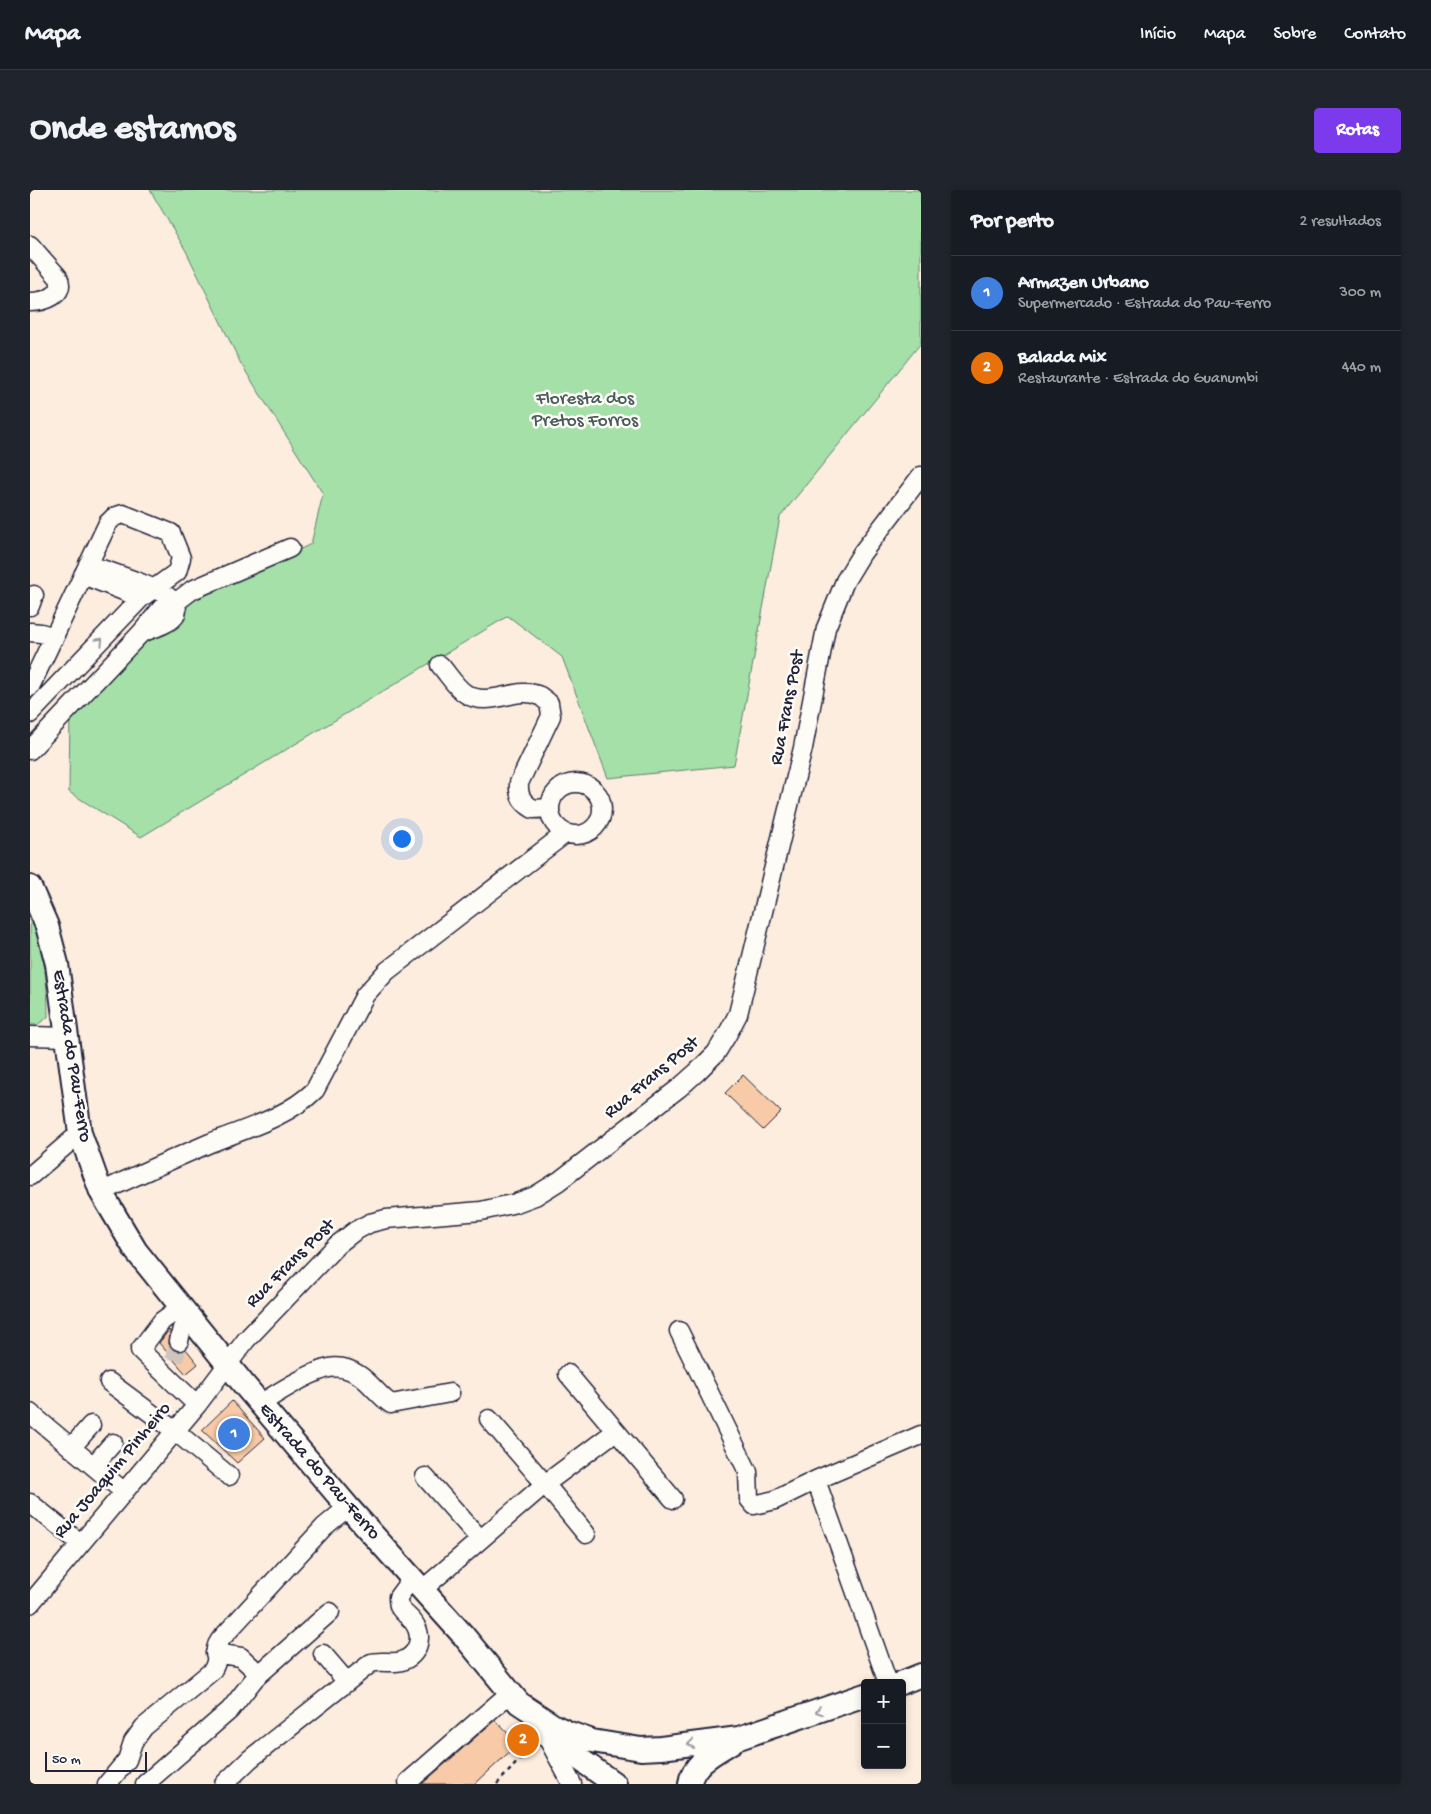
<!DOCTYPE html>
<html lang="pt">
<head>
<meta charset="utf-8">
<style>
  body { margin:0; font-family:"Gochi Hand",sans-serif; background:#20242c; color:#f1f3f6 }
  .controls { position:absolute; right:15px; bottom:15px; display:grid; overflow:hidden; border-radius:5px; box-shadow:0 2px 8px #0003 }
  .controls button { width:45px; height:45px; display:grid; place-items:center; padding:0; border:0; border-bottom:1px solid #363941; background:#171b24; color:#f1f3f6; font:25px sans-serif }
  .scale { position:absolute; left:15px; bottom:12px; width:102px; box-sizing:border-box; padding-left:5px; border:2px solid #22223b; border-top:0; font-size:14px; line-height:18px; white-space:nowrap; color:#22223b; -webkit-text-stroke:4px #fdfcf7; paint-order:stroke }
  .you { position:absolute; left:371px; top:648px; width:18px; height:18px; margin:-12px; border:4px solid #fff; border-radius:50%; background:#1a73e8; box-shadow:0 0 0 8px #1a73e833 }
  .badge { display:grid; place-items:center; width:32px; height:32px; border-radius:50%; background:#7c3aed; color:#fff; font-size:16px; font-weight:700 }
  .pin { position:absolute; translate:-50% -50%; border:2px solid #fff; box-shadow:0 1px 5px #0006 }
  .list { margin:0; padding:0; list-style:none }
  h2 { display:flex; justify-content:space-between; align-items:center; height:65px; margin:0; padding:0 20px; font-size:21px }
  h2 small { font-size:16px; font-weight:400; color:#9ea1a6 }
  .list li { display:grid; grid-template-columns:32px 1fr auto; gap:15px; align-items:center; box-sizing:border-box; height:75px; padding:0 20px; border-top:1px solid #363941 }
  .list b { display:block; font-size:19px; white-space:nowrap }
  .list p { margin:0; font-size:16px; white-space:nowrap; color:#9ea1a6 }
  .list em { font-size:16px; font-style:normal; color:#9ea1a6 }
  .map { position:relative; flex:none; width:891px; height:1594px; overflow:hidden; border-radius:5px }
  header { display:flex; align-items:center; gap:30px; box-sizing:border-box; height:70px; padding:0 25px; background:#171b24; border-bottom:1px solid #363941 }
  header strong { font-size:24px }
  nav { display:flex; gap:28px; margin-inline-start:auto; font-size:18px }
  .intro { display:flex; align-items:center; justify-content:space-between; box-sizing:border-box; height:120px; padding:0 30px }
  h1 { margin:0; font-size:35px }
  .button { padding:12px 22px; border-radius:5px; background:#7c3aed; color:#fff; font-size:18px; font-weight:700 }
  main { display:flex; gap:30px; padding:0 30px }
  aside { flex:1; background:#171b24; border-radius:5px; box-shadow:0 2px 8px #0003 }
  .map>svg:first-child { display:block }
  .green { fill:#a4e0a7; stroke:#638171 }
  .building { fill:#f8caa7; stroke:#22223b }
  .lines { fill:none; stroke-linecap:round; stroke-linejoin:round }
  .minor-tunnel { stroke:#d0c4be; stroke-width:18; stroke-dasharray:18 9; stroke-linecap:butt }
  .minor-casing { stroke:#22223b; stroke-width:21 }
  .major-casing { stroke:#22223b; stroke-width:26 }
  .path { stroke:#22223b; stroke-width:2.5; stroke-dasharray:4 4; stroke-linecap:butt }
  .minor { stroke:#fdfcf7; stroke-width:18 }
  .major { stroke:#fdfcf7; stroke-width:22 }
  .oneway { stroke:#9a9aa2 }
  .labels { text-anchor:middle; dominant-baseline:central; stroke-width:5; stroke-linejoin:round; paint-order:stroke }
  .park-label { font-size:19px; fill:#495b5b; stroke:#fdfcf7 }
  .street-label { font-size:19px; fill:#22223b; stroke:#fdfcf7 }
</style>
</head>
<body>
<header>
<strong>Mapa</strong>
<nav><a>Início</a><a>Mapa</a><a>Sobre</a><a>Contato</a></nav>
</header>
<div class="intro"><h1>Onde estamos</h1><a class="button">Rotas</a></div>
<main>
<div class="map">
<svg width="891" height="1594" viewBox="0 0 891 1594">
  <rect width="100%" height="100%" fill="#fceddf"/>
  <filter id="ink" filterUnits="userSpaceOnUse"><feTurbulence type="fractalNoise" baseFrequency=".02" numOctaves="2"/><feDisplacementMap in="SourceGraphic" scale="10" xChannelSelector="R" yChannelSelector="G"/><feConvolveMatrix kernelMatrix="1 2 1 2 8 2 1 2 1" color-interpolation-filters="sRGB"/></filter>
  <g filter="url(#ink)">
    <path class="green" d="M120,0H891V153L750,327L704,575L578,588L532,467L478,426L111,647L39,602L40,521L144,420L281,354L293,304L211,174L156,61Z
      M0,721C13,752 18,794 18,827L7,835H0Z"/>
    <path class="building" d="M713,885L751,922L733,940L695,903Z
      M139,1140L140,1141L139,1154L141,1158L147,1161L156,1159L168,1174L156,1184L129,1153Z
      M202,1211L235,1248L207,1273L172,1240Z
      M465,1530L488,1554L445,1594H392Z"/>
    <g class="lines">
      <path class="minor-tunnel" d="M144,1170L149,1151"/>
      <g class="minor-casing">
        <path id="minor" d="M0,55L28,87C37,105 14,112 0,112
          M58,374C78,382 127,396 141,409C146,413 149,420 145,426C139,434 123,438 114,442
          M53,385L111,408
          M145,413L162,400L260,358
          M0,416L4,405
          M0,442L11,443L25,447
          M410,475C418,484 426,498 436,504C460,519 486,495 510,506C513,508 516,511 519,513L521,526L489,593C488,606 492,612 503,619L519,618
          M0,497L78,333L84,327L93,324L141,343L151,368L147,382L111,408L0,524
          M0,560L111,443L140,408
          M520 619a26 26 0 1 1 52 0a26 26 0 1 1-52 0Z
          M0,846L38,847
          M0,986L50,943
          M71,1002C107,985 143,969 180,953C215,939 258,927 285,900L335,805L357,781L536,643
          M151,1117L132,1131L110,1160L167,1215
          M649,1141L718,1282L719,1309L724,1315L745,1310L786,1290L891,1245
          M149,1151L152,1138L161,1131
          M538,1184L643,1309
          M79,1192L145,1241L199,1286
          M230,1214C247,1203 280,1182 299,1178C310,1176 320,1179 329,1185C341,1193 349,1206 361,1214L420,1203
          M0,1223L93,1301
          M459,1229L515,1294L556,1344
          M41,1258L61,1235
          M63,1276L83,1253
          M395,1287L450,1349
          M786,1290L858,1493
          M0,1313L50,1353
          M392,1400L515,1294L586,1241
          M0,1414L167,1215L216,1150L307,1055L325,1041L340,1033L356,1029L451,1021L486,1013L505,1006L529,991L649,898L667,882L686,863L697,845L708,824L773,558L796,438L815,391L832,363L891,286
          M185,1463L211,1467L229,1484
          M293,1464L317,1492
          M518,1549L542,1594
          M378,1592L480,1503
          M77,1594L97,1570L103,1552L114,1537L182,1481C183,1480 186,1473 186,1472C187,1463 183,1460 190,1450L294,1337L318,1317
          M115,1594L200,1520L225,1488L300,1422
          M194,1594L220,1569L341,1473C351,1470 362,1474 372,1471C388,1465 394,1447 384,1433C380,1427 374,1424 370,1418C368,1415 368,1411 368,1407L382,1388"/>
      </g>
      <g class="major-casing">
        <path id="major" d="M0,697L17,736L27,774L50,943L71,1002L106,1061L215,1196L318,1317L433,1445L489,1513L524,1536L539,1543L562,1551L611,1559L631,1558L709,1548L835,1505
          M871,1493L891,1485
          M511,1539L517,1546L585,1594
          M660,1594C662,1573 686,1562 702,1552"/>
      </g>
      <path class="path" d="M467,1594L503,1555"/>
      <use href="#minor" class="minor"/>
      <use href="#major" class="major"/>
    </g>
    <defs><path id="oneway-chevron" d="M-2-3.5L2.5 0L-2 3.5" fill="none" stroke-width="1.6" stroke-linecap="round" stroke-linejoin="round" transform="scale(1.25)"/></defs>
    <g class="oneway">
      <use href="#oneway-chevron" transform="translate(70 451) rotate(-46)"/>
      <use href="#oneway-chevron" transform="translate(789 1521) rotate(161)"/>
      <use href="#oneway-chevron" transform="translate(661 1554) rotate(173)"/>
    </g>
  </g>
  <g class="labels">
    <g class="park-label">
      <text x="555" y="209">Floresta dos<tspan x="555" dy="22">Pretos Forros</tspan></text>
    </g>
    <g class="street-label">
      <text transform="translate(758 518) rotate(-79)">Rua Frans Post</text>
      <text transform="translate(41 866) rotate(81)">Estrada do Pau-Ferro</text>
      <text transform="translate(622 888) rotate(-40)">Rua Frans Post</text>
      <text transform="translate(261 1074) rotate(-45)">Rua Frans Post</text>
      <text transform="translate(83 1281) rotate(-50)">Rua Joaquim Pinheiro</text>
      <text transform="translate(289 1282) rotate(49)">Estrada do Pau-Ferro</text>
    </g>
  </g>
</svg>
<div class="controls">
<button>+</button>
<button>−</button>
</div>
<div class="scale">50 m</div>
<div class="you"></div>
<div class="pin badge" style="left:204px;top:1244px;background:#3f7fe0">1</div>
<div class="pin badge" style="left:493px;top:1550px;background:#e8710a">2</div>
</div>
<aside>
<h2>Por perto<small>2 resultados</small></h2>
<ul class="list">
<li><span class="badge" style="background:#3f7fe0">1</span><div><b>Armazen Urbano</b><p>Supermercado · Estrada do Pau-Ferro</p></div><em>300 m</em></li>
<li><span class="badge" style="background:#e8710a">2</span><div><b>Balada Mix</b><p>Restaurante · Estrada do Guanumbi</p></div><em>440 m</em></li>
</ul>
</aside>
</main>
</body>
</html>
